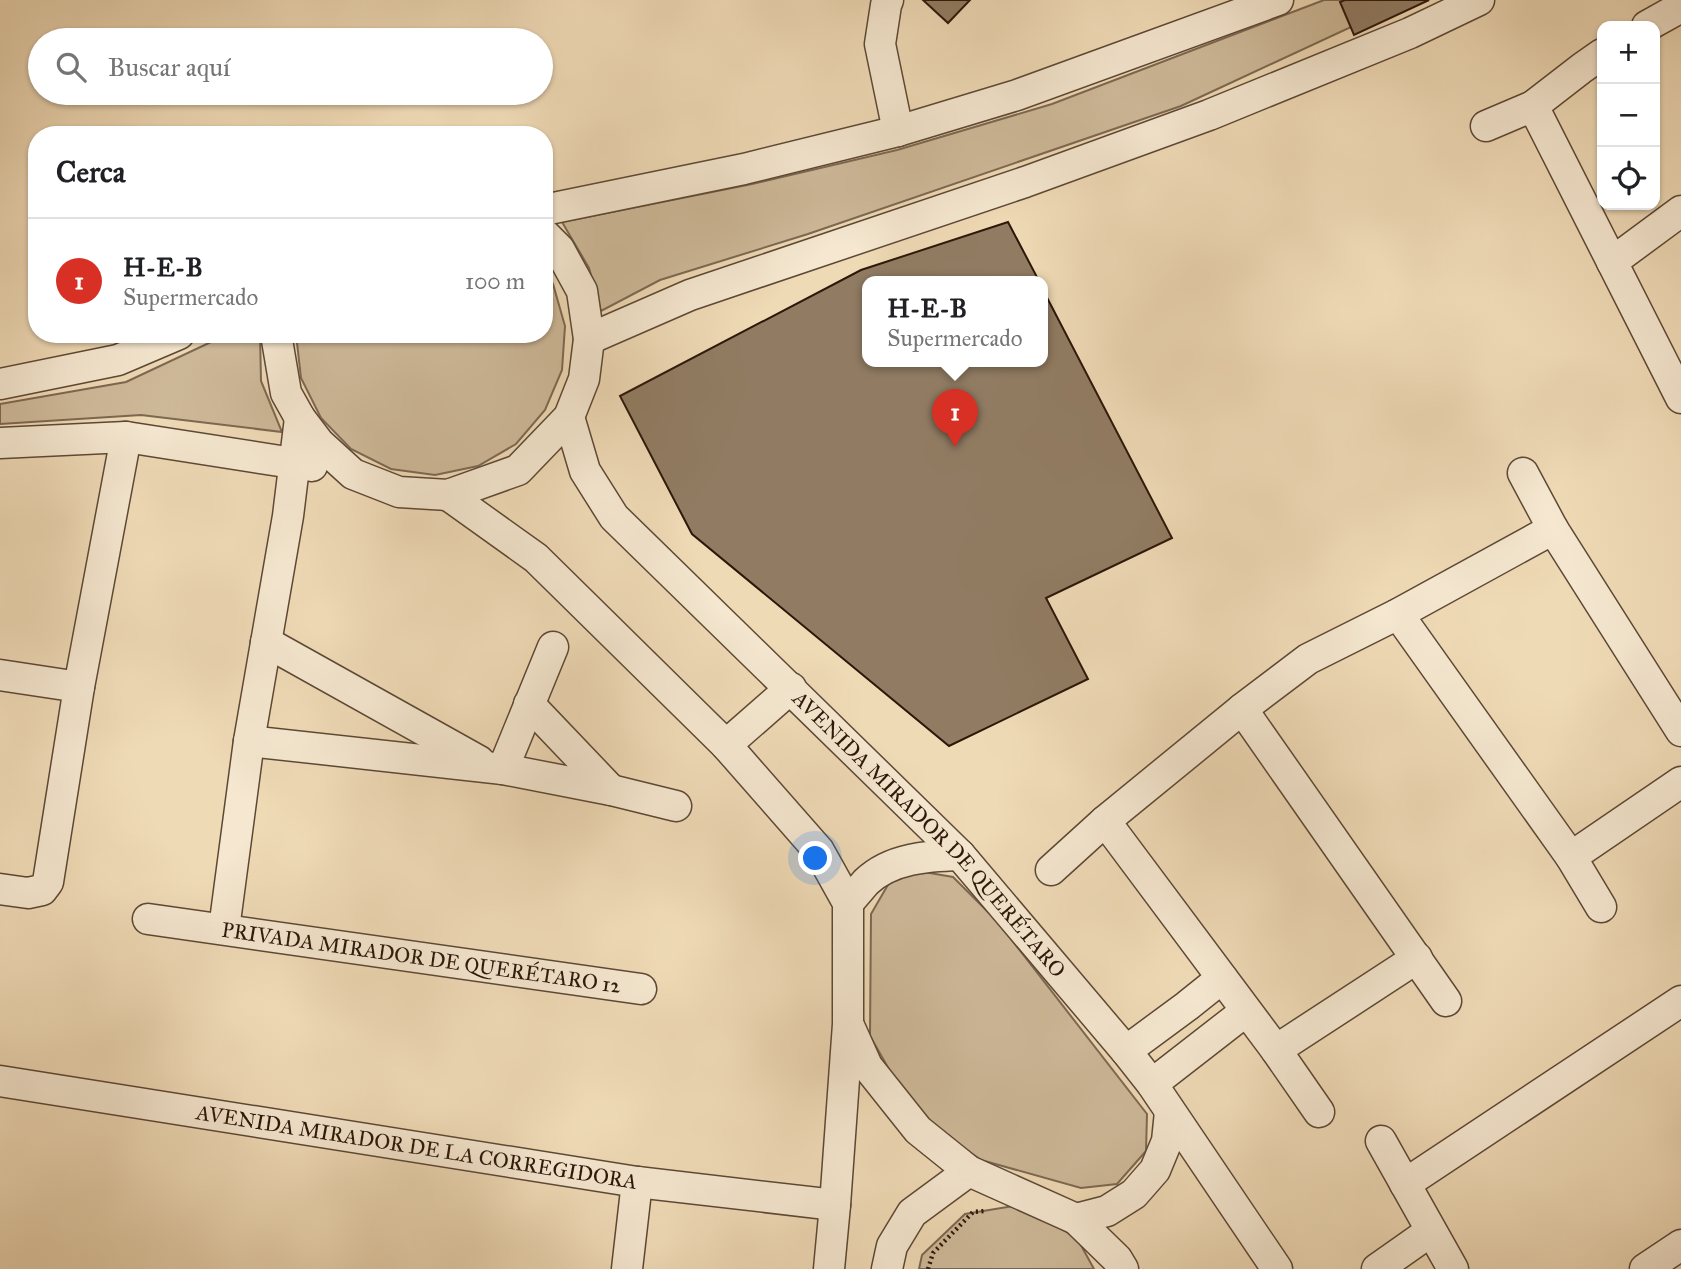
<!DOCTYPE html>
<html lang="es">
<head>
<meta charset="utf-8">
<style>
  body { margin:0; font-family:"IM FELL Great Primer",serif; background:#f6f6f6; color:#202124 }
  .controls { position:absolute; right:21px; top:21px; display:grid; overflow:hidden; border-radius:14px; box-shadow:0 2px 5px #0004 }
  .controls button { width:63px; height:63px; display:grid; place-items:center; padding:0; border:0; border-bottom:2px solid #e0e0e0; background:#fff; color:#202124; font:35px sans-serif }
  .you { position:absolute; left:816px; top:859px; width:24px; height:24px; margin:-18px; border:5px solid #fff; border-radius:50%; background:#1a73e8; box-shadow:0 0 0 10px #1a73e833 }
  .badge { display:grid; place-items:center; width:46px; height:46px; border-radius:50%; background:#d93025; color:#fff; font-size:23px; font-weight:700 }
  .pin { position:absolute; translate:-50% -58px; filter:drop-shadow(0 2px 4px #0008) }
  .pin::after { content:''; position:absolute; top:37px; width:24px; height:21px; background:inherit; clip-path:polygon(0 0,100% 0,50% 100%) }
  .popup { position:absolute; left:862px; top:276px; width:186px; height:91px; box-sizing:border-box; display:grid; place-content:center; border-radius:14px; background:#fff; filter:drop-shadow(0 2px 5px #0005); font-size:23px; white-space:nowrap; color:#757577 }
  .popup b { font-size:26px; color:#202124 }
  .popup::after { content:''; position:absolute; left:50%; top:100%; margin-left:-14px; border:14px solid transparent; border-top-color:#fff }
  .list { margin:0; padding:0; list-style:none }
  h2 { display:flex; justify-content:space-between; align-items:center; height:91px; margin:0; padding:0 28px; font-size:30px }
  h2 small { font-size:23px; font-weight:400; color:#757577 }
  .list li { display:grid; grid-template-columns:46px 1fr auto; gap:21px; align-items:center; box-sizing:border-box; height:126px; padding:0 28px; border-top:2px solid #e0e0e0 }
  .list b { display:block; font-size:26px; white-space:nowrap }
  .list p { margin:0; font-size:23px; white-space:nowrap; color:#757577 }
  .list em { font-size:23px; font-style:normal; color:#757577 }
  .icon { flex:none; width:38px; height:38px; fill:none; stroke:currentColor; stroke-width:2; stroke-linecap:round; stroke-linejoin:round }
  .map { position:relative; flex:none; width:1681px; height:1269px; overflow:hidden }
  .search { position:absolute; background:#fff; box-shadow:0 2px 5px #0004; left:28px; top:28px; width:525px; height:77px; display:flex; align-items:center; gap:18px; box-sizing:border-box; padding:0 24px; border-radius:38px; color:#757577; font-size:26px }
  .panel { position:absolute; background:#fff; box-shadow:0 2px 5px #0004; left:28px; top:126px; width:525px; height:217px; border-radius:28px }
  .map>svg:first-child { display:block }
  .green { fill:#ceb999; stroke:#7d6852; stroke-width:2 }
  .building { fill:#917c63; stroke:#2c170a; stroke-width:2 }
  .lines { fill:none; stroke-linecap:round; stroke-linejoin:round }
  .minor-casing { stroke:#5d4835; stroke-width:33 }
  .path { stroke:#2c170a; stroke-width:4.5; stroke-dasharray:2 3.5; stroke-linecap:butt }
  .minor { stroke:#f5e7d0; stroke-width:30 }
  .labels { text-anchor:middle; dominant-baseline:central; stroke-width:6; stroke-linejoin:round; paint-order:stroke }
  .street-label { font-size:21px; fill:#2c170a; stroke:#f5e7d0 }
</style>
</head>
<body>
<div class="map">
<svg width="1681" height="1269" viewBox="0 0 1681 1269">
  <rect width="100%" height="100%" fill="#efdab6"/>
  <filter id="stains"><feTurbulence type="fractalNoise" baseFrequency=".00286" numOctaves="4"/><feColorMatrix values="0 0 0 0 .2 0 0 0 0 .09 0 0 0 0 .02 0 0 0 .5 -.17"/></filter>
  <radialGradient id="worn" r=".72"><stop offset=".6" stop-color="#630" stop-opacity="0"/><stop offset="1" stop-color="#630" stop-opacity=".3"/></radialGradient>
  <path class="green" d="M1324,0H1409L1181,106L808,234L660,280L601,311L589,268L562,222L752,184L897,150L1052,104Z
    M544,272L553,284L565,326L562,370L545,410L516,444L478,466L435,475L391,469L351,449L321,418L301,378L296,334H544Z
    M228,334H260L261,381L282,432L141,415L0,424V404L126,382Z
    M918,871L953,877L997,921L1147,1114L1146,1151L1117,1184L1081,1188L981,1160L914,1113L870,1036L871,914L889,883Z
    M1019,1205L1077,1238L1094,1269H919L922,1255L965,1214Z"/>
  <path class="building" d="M923,0H970L948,23Z
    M1345,0H1429L1354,35L1340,2Z
    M1008,222L1039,281H867V361H1042V288L1172,538L1046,598L1088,679L949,746L692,534L620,396L861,270Z"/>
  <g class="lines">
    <g class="minor-casing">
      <g id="minor">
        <path d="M888,0L886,5L880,44L898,131"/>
        <path d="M1647,26L1681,7"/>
        <path d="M1533,106L1681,398"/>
        <path d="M1486,126L1533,106L1582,68L1602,54"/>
        <path d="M544,210L744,169L898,131L1017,95L1278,0"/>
        <path d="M1612,262L1681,211"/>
        <path d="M278,334L277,340L286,393L300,418L319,443L353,474L399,492L448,495L518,470L569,417L584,379L589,339L582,291L559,249L544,234"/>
        <path d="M589,339L690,295L1025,182L1209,115L1410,33L1479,0"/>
        <path d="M0,384L118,360L179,334"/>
        <path id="s1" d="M569,417L585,471L614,517L960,855L1126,1051L1152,1084L1277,1269"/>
        <path d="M0,443L126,437L312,466"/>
        <path d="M1523,473L1553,529L1681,731"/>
        <path d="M448,495L536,558L726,745L819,851L848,903V1024L835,1205L829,1269"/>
        <path d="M1398,614L1571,857L1601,907"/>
        <path d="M266,642L479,761"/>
        <path d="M0,675L79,687"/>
        <path d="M529,704L611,790"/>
        <path d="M1242,709L1446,1001"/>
        <path d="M249,741L503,769L611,790L676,806"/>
        <path d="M726,745L791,688"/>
        <path d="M503,769L553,647"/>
        <path d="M1105,821L1276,1050L1319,1112"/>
        <path d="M1571,857L1681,782"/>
        <path d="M1051,870L1105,821L1242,709L1308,659L1398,614L1553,529"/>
        <path d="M0,889L28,893L42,890L48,882L79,687L126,437"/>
        <path d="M848,903C854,896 860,889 866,882C891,858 928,856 960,855"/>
        <path id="s2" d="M148,919L641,989"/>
        <path d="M224,929L249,741L288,516L300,418"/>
        <path d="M849,1026L867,1066L918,1130L969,1171L1076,1219L1117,1259L1123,1269"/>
        <path d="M1276,1050L1417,958"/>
        <path d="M1126,1051L1187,1006L1222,978"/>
        <path id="s3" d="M0,1081L637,1182L835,1205"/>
        <path d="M1152,1084L1246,1011"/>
        <path d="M1381,1141L1453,1269"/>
        <path d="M1405,1184L1681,1001"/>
        <path d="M1076,1219L1107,1211L1134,1194L1155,1170L1167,1141L1170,1112"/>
        <path d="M627,1269L637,1182"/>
        <path d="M887,1269L892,1246L912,1213L969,1171"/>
        <path d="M1377,1269L1431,1231"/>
        <path d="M1645,1269L1681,1245"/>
      </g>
    </g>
    <path class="path" d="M928,1269L933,1253L973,1212L985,1211"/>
    <use href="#minor" class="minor"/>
  </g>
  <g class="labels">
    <g class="street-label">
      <text stroke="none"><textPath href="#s1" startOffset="558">AVENIDA MIRADOR DE QUERÉTARO</textPath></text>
      <text stroke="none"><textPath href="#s2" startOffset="276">PRIVADA MIRADOR DE QUERÉTARO 12</textPath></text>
      <text stroke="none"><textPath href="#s3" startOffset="422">AVENIDA MIRADOR DE LA CORREGIDORA</textPath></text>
    </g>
  </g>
  <rect width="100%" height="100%" filter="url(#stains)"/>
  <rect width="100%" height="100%" fill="url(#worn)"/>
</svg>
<div class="controls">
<button>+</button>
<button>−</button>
<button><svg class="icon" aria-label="locate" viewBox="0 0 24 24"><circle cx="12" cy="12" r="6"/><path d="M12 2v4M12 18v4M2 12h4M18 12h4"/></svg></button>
</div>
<div class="you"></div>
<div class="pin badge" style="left:955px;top:447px">1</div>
<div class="popup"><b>H-E-B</b>Supermercado</div>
<div class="search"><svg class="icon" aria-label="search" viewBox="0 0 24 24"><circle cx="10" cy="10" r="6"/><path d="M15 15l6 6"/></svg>Buscar aquí</div>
<section class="panel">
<h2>Cerca<small></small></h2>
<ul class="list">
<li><span class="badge">1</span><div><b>H-E-B</b><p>Supermercado</p></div><em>100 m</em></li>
</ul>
</section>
</div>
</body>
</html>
